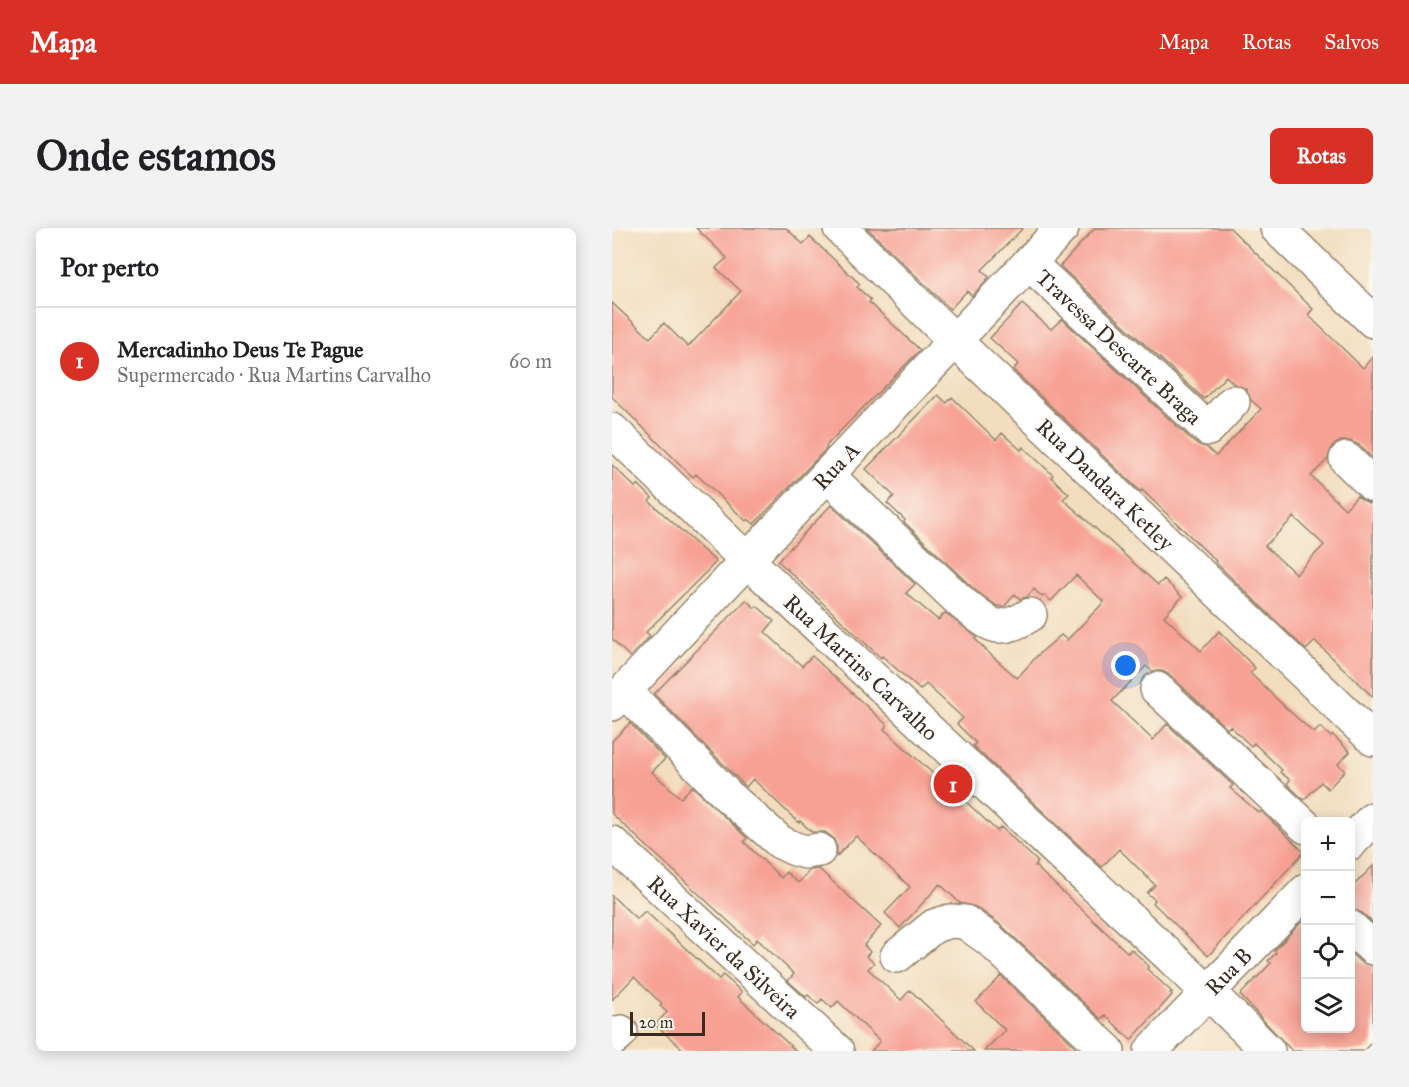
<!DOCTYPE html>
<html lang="pt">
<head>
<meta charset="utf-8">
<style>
  body { margin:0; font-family:"IM FELL Great Primer",serif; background:#f2f2f2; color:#202124 }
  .controls { position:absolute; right:18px; bottom:18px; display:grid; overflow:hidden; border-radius:9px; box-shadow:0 3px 15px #0003 }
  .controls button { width:54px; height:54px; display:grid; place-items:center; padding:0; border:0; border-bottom:2px solid #e0e0e0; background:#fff; color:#202124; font:30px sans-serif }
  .scale { position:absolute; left:18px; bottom:15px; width:75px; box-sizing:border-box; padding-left:6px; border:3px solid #3b2a1e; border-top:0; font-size:16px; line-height:21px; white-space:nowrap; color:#3b2a1e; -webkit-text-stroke:4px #fbf7ec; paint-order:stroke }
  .you { position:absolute; left:514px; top:438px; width:21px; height:21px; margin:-15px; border:4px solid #fff; border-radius:50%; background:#1a73e8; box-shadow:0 0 0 9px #1a73e833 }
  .badge { display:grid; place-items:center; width:39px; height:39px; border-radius:50%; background:#d93025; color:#fff; font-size:20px; font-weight:700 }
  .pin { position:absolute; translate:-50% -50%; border:3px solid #fff; box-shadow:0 2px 6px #0006 }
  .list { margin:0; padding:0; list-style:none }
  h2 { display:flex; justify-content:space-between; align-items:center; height:78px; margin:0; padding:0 24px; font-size:26px }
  h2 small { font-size:20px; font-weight:400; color:#757577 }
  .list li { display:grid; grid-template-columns:39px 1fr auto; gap:18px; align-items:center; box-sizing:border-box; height:108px; padding:0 24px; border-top:2px solid #e0e0e0 }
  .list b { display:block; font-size:22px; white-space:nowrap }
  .list p { margin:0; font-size:20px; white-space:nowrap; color:#757577 }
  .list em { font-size:20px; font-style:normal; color:#757577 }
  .icon { flex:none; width:33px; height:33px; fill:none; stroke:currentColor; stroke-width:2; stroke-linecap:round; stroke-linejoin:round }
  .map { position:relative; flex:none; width:761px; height:823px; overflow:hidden; border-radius:9px }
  header { display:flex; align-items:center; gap:36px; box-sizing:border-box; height:84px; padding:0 30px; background:#d93025; color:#fff }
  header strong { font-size:28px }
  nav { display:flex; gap:33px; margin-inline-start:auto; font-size:21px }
  .intro { display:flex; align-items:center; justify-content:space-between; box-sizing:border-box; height:144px; padding:0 36px }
  h1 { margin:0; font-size:42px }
  .button { padding:15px 27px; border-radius:9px; background:#d93025; color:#fff; font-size:21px; font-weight:700 }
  main { display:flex; gap:36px; padding:0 36px }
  aside { flex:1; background:#fff; border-radius:9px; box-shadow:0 3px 15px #0003 }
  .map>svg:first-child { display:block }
  .building { fill:#f7a194; fill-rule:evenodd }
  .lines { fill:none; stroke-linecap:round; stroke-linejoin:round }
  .minor-casing { stroke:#96846e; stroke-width:36 }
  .minor { stroke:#fff; stroke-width:33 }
  .labels { text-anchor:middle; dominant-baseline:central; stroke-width:5; stroke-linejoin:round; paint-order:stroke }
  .street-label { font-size:22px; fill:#3b2a1e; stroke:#fbf7ec }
</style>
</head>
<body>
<header>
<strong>Mapa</strong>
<nav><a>Mapa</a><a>Rotas</a><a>Salvos</a></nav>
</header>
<div class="intro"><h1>Onde estamos</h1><a class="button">Rotas</a></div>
<main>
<aside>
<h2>Por perto<small></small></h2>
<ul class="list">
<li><span class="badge">1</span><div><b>Mercadinho Deus Te Pague</b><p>Supermercado · Rua Martins Carvalho</p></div><em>60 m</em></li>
</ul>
</aside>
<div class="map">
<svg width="761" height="823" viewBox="0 0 761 823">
  <rect width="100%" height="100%" fill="#fbf7ec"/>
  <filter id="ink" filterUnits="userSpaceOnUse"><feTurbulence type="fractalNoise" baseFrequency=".0167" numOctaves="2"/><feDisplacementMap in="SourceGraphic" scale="12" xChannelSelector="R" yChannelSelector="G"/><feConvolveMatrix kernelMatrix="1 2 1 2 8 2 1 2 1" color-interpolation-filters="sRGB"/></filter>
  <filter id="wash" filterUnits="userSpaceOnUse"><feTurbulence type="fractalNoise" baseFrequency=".008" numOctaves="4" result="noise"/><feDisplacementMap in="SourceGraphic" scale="24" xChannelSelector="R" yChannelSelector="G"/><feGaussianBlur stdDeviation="1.35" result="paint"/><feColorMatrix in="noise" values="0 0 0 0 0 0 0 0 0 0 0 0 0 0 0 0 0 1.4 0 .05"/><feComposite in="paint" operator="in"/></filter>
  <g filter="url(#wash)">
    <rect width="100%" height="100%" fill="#f2debf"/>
    <g id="blocks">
      <path class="building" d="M84,0H174L191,16L198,9L248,56L245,59L259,72L257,74L308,122L242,189L214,218L215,220L142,296L136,291L134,293L84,246L81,249L0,169V75L38,110L52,95L76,119L129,63L104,40L115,30Z
        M255,0H411L370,42L377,49L360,68L355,63L338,81Z
        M483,0H618L701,81L696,87L751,140L761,128V231L747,217L738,213H729L720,218L716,231L699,248L733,281L745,268L756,275H761V469L703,413L694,422L603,334L604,333L530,262L529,264L401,142L406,136L378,110L410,76L439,101L450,91L583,215L594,219L604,228L649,181L639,172L634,161L622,156L614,148L592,171L448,38ZM682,289L712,317L684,346L653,318Z
        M326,167L335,175L340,169L384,212L390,205L409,222L411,219L441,247L439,249L457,266L451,271L546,357L552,351L570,369L552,388L589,423L607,403L643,440L638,445L674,480L702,505L708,499L719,509L721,507L738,524L726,536L733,543L716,561L709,554L692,572L675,556L678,552L668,544L670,542L642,515L639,518L618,498L615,501L558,447L550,443H540L534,438L500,473L541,512L555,496L621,557L618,560L647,585L649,583L692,624L596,728L541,675L543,672L535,665L543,657L507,621L490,639L361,518L364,515L345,496L351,490L314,456L308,462L270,428L269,430L166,333L219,277L303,356L294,365L326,392L333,385L365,409L363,411L378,426L405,450L427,426L449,407L455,412L492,374L464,347L439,373L432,367L430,369L422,361L415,369L408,371L403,366L392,379L385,378L363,362L292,294L293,292L275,275L282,268L254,241Z
        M0,237L23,259L26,256L40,270L37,273L104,334L34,404L38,408L18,429L0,411Z
        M134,372L143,380L145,378L162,393L153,404L190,438L200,428L275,497L272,501L328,552L332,548L351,566L349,569L385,603L389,599L426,634L423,638L516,725L519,721L537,738L535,741L560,764L558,765L560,767L519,812L493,787L489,791L389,697L364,679L348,675L328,656L288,700L273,685L298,659L244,608L225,628V619L221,610L213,604H200L188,593L187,595L141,551L134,559L42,466Z
        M18,495L53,531L40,544L69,570L80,558L135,610L132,614L169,650L174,644L186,655L198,642L207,641L269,698L252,717L258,724L254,728L262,735L256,741L289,772L298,762L362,823H259L268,813L226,773L220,780L210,771L206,776L196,767L194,769L176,753L182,746L145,711L141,716L0,586V513Z
        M761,638V695L750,685L738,681V661Z
        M0,668L25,691L33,683L107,751L111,747L130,764L126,769L184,823H73L43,797L55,784L48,778L50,776L22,749L0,772Z
        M693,690V801H738V725L749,734L761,738V813L751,823H680L628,767L659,735L656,733L664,725L662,723Z
        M389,748L464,819L460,823H372L393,802L364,774Z"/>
    </g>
  </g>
  <g filter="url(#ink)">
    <use href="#blocks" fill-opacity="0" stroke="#96846e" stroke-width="1.5"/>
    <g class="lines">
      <g class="minor-casing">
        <g id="minor">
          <path id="s1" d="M228,0L343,113L761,511"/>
          <path d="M665,0L761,93"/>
          <path id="s2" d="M417,35L596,201L621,174"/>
          <path id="s3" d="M0,202L135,332L595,763L656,823"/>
          <path d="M734,231L761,257"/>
          <path d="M215,247L351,376C380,398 384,407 418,387"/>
          <path d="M545,461L694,599"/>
          <path d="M13,463L116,568L168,614L183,621L194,624L207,622"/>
          <path id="s4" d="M0,476L215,247L450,0"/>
          <path id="s5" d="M0,615L225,823"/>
          <path d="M738,615L761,591"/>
          <path d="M738,699L761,720"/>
          <path d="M285,728L322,698L338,693L353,694L378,712L496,823"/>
          <path d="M0,812L9,804"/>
          <path id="s6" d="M539,823L694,663"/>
        </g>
      </g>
      <use href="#minor" class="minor"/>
    </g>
  </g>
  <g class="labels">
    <g class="street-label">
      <text stroke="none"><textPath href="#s2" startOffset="123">Travessa Descarte Braga</textPath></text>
      <text stroke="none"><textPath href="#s4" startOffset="327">Rua A</textPath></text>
      <text stroke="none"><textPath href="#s1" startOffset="369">Rua Dandara Ketley</textPath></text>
      <text stroke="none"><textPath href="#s3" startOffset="344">Rua Martins Carvalho</textPath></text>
      <text stroke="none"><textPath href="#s5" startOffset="153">Rua Xavier da Silveira</textPath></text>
      <text stroke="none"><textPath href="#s6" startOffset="111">Rua B</textPath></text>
    </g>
  </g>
</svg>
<div class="controls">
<button>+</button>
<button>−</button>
<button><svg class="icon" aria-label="locate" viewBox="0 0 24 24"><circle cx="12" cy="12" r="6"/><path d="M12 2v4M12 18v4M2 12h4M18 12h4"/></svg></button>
<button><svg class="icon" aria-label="layers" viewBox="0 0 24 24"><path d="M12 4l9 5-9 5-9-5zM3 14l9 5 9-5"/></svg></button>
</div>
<div class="scale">20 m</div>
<div class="you"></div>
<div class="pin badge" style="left:341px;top:556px">1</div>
</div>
</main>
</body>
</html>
